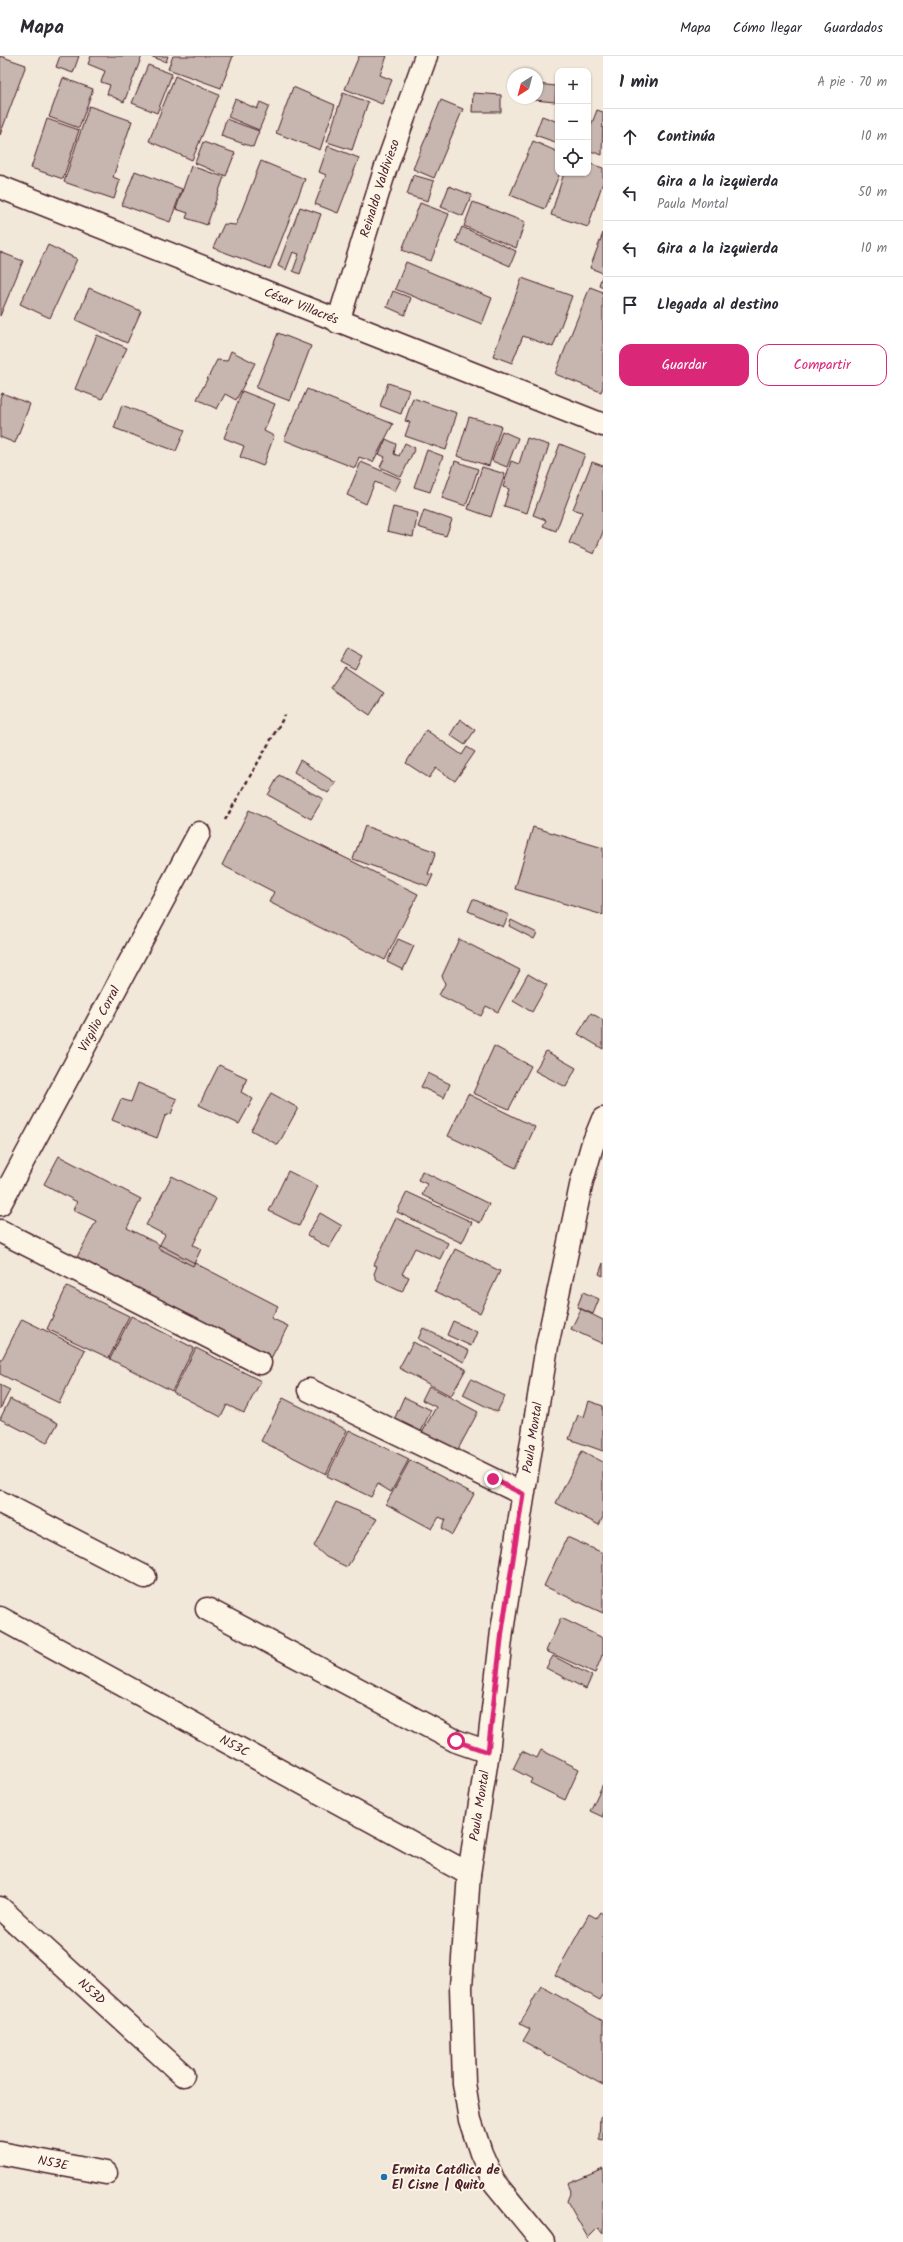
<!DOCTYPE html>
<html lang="es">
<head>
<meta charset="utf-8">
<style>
  body { margin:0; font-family:Kalam,sans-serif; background:#f7f7f7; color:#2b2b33 }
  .controls { position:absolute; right:12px; top:12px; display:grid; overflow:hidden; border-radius:8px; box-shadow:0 1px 3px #0004 }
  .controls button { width:36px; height:36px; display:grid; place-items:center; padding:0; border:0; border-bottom:1px solid #e1e1e2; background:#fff; color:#2b2b33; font:20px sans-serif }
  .compass { position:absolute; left:507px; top:12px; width:36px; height:36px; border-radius:50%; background:#fff; box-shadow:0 1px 3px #0004; rotate:216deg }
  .stop { position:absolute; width:12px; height:12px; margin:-9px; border:3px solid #db2777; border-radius:50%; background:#fff }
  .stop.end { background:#db2777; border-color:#fff; box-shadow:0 1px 4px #0008 }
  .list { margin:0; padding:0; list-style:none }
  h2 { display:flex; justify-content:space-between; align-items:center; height:52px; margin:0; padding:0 16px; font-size:17px }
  h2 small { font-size:13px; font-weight:400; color:#7c7c81 }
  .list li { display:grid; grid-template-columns:26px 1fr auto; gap:12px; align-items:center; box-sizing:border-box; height:56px; padding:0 16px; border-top:1px solid #e1e1e2 }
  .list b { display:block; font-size:15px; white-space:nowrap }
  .list p { margin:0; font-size:13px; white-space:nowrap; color:#7c7c81 }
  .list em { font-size:13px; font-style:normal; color:#7c7c81 }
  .actions { display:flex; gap:8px; padding:12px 16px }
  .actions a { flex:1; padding:9px 0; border:1px solid #db2777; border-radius:12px; text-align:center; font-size:14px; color:#db2777 }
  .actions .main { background:#db2777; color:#fff }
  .icon { flex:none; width:22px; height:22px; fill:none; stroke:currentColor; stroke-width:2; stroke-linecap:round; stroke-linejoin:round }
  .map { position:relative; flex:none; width:603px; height:2186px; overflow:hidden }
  header { display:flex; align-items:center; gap:24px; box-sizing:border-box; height:56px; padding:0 20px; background:#fff; border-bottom:1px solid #e1e1e2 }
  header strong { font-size:19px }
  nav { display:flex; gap:22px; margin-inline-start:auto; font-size:14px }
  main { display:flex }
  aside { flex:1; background:#fff }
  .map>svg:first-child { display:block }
  .building { fill:#c7b6af; stroke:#4a1f2b }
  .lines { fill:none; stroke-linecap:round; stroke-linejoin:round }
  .street-casing { stroke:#4a1f2b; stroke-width:25 }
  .path { stroke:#4a1f2b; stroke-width:2.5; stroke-dasharray:4 3; stroke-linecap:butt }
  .street { stroke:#fcf5e5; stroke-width:22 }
  .route { stroke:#db2777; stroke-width:5 }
  .poi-dot { fill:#1f6fb2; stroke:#fcf5e5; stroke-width:1.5 }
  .labels { text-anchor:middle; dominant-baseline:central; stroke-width:4; stroke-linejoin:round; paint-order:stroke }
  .street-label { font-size:13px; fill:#4a1f2b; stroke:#fcf5e5 }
  .poi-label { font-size:13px; font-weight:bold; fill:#4a1f2b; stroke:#fcf5e5; text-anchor:start }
</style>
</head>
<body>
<header>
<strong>Mapa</strong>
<nav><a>Mapa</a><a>Cómo llegar</a><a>Guardados</a></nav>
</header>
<main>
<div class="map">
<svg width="603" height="2186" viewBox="0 0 603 2186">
  <rect width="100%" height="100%" fill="#f1e8da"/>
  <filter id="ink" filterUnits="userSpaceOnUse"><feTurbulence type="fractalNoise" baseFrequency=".025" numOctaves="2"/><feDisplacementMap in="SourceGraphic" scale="8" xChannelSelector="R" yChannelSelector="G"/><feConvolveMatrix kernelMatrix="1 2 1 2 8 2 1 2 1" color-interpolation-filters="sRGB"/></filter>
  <g filter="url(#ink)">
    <path class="building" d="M0,0L26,9L0,79Z
      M60,0H79L73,17L56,11Z
      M91,0H142L124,46L107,38L110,29L101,26L105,15L88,8Z
      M150,0H168L166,6Z
      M173,0H233L221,32L168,13Z
      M359,0H387L380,19L392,24L382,48L345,33Z
      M148,9L172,18L157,57L132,47Z
      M175,20L219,39L192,104L149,85Z
      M63,22L93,33L79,72L49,61Z
      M537,28L556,30L555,46L524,43L537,42Z
      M293,31L335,49L320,94L276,77Z
      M343,37L368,46L352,94L327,86Z
      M473,37L501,39V56H472Z
      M235,43L257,53L260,46L269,50L259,74L228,61Z
      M441,44L463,53L434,122L413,113Z
      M89,50L132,65L113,121L120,124L114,143L64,126Z
      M597,54L603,56L602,99L588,94V78Z
      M542,60L558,66V87L535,79Z
      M47,63L79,74L63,123L31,112Z
      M226,63L259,75L253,91L221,80Z
      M533,85L558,96V117H560L545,153L510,139Z
      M203,86L235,97L226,120L195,107Z
      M328,90L359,102L338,157L315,148L326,119L319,116Z
      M261,105L305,123L270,213L213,192L224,168L236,169Z
      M588,107L603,112V126L588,171L551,159L564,117H588Z
      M191,110L224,121L207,169L186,162L188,157L176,153Z
      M135,115L182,133L170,166L122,149Z
      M413,119L434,125L428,145L407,139Z
      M449,130L472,139L463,160L441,151Z
      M473,146L525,166L516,192L464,170Z
      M420,147L449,158L431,205L402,194Z
      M300,151L321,158L300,218L293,215L299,198L293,196L286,214L278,210Z
      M462,171L516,195L510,210L456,186Z
      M603,177V231L599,229L603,217L590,212Z
      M48,189L77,203L50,262L20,248Z
      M0,196L23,205L0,260Z
      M406,206L492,242L482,268L395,233Z
      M522,222L572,240L553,291L523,280L512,307L493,300Z
      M590,231L603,236V331L601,336L555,318Z
      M89,232L141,255L127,287L76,264Z
      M393,235L411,242L405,259L387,251Z
      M278,277L311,290L290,345L256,332Z
      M97,279L127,292L102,343L75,333Z
      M231,295L255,307L236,344L225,338L217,353L197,343L217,304L227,305Z
      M388,327L409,334L401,358L380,350Z
      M307,333L393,368L373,406L359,401L355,412L284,384Z
      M242,335L275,348L264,375L274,380L263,410L240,401L244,390L224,382Z
      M2,337L30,348L15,387L0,381V342Z
      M413,342L457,357L446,394L405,380L410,366L405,365Z
      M122,349L185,374L176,395L114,372Z
      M469,361L501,370L489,410L457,400Z
      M502,375L518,382L507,411L492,405Z
      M527,382L549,389L527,457L504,450L509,433L503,431L511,405L519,408Z
      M386,383L396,388L394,398L399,400L405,387L415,392L401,421L380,411L385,401L379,398Z
      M560,388L585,398L556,475L543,470L546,464L533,459Z
      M427,394L443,400L430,436L414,431Z
      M455,405L478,413L466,450L442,442Z
      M361,406L401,423L395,435L375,426L366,448L347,439Z
      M592,406L603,410V476L594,498L569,487L582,456L573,453Z
      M482,411L505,418L491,461L468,453Z
      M393,451L418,457L413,481L387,475Z
      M424,454L452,464L446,480L418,471Z
      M347,592L362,600L355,613L340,605Z
      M345,611L384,637L370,659L330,632Z
      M460,663L475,674L465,689L450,679Z
      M426,674L462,699L467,691L475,696L455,725L436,712L429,722L406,707Z
      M300,704L336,727L328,737L294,716Z
      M279,719L323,743L311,763L268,739Z
      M249,754L418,838L385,904L269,846L274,836L222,809Z
      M365,770L436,796L428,818L433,819L428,830L353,803Z
      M533,771L603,792V859L515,833Z
      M473,843L509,859L503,871L468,855Z
      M511,864L537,877L534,883L509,870Z
      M398,883L414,890L403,914L387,906Z
      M459,883L520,914L498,956L486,950L481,960L439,939L445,928L442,920Z
      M528,918L547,929L532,956L513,945Z
      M591,957L603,964V993L578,978Z
      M494,990L531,1010L509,1053L473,1037Z
      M546,995L576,1012L566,1031L535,1015Z
      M219,1009L247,1022L241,1036L253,1043L239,1068L199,1049Z
      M428,1017L450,1028L444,1042L421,1031Z
      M138,1027L177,1043L171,1058L165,1060L157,1082L112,1064L121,1043L131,1046Z
      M271,1037L298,1052L278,1089L251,1074Z
      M468,1038L535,1071L516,1112L448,1080Z
      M59,1100L141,1143L127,1172L278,1250L271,1262L288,1270L269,1306L75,1205L96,1165L73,1154L77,1146L44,1128Z
      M288,1115L318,1130L299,1170L269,1155Z
      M422,1115L489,1148L480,1167L422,1139L427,1128L418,1124Z
      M172,1120L216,1143L193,1189L201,1193L193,1210L158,1192L165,1179L146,1169Z
      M407,1136L472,1166L462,1187L397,1156Z
      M320,1157L342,1170L329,1192L307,1179Z
      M396,1162L448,1187L440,1203L415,1192L402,1218L409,1221L402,1236L377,1224L374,1218L377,1210L374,1209Z
      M455,1193L500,1215L480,1257L435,1235Z
      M603,1207V1220L599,1218Z
      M67,1230L129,1260L109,1302L47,1273Z
      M583,1236L599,1243L593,1258L577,1251Z
      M581,1253L603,1264V1288L571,1273Z
      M131,1260L194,1292L172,1335L110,1303Z
      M22,1263L85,1294L59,1347L0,1318V1307Z
      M453,1265L477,1276L471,1290L447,1279Z
      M423,1272L469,1295L464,1306L418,1283Z
      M413,1286L466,1313L451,1340L399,1312Z
      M196,1292L261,1325L244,1357L227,1349L221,1361L173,1336Z
      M471,1323L505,1340L497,1356L463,1339Z
      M0,1329L10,1334L0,1353Z
      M429,1330L478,1356L456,1397L421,1379L436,1351L422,1344Z
      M404,1341L431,1354L420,1378L393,1366Z
      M283,1342L347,1374L326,1418L261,1385Z
      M10,1343L58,1367L47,1387L0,1363Z
      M589,1345L603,1350V1395L569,1383L578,1359L584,1361Z
      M349,1374L409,1403L391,1436L378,1428L371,1441L327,1420Z
      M582,1395L603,1406V1461L599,1469L556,1447Z
      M410,1404L474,1438L452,1479L442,1472L446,1464L439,1461L432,1473L386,1448Z
      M336,1446L377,1463L347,1511L326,1501L314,1490Z
      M567,1481L603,1497V1557L544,1530Z
      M561,1562L603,1582V1597L595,1617L546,1595Z
      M553,1600L592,1620L586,1633L546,1612Z
      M541,1694L579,1713L565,1744L530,1727L532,1723L513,1713L522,1695L537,1702Z
      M603,1728V1761L590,1755Z
      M600,1856L603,1858V1939L600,1944L555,1919L589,1858L596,1862Z
      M541,1930L603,1965V2029L523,1985L530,1973L520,1968Z
      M603,2059V2084L599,2083L600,2061Z
      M603,2113V2178L598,2172L588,2182L567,2145L571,2135L568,2128Z"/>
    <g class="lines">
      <g class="street-casing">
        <g id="street">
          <path id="s1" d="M0,131L603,369"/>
          <path id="s2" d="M338,266L385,114L426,0"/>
          <path id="s3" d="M0,1148L199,777"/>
          <path d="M0,1175L260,1307"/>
          <path d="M309,1334L523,1438"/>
          <path d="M0,1446L145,1521"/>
          <path d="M207,1553L456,1685L488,1696"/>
          <path id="s4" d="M0,1562L469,1818"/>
          <path id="s5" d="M0,1852L183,2019"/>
          <path id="s6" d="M0,2097L106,2117"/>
          <path id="s7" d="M543,2186L494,2126L481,2097L470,2064L464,2027L461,1931L469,1818L488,1696L502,1575L547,1290L582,1125L592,1090L603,1063"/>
        </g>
      </g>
      <path class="path" d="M225,764L285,659"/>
      <use href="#street" class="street"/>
    </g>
  </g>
  <g class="lines" filter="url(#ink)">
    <path class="route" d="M456,1685L488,1696L502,1575L523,1438L493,1423"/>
  </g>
  <circle class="poi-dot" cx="384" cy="2121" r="4"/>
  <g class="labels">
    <g class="street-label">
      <text stroke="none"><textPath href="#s2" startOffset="140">Reinaldo Valdivieso</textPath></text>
      <text stroke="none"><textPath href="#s1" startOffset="324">César Villacrés</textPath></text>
      <text stroke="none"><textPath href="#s3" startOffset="210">Virgilio Corral</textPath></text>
      <text stroke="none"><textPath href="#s7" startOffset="832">Paula Montal</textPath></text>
      <text stroke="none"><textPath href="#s4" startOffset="267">N53C</textPath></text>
      <text stroke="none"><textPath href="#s7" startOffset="460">Paula Montal</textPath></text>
      <text stroke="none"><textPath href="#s5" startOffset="124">N53D</textPath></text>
      <text stroke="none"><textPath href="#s6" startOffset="54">N53E</textPath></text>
    </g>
    <g class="poi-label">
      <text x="392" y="2114">Ermita Católica de<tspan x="392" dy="15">El Cisne | Quito</tspan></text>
    </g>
  </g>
</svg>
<div class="controls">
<button>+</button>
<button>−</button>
<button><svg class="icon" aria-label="locate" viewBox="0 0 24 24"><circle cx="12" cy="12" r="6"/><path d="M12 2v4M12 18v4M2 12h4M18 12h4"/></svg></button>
</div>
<svg class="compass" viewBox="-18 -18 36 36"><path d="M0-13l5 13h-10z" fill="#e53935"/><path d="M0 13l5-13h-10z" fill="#7c7c81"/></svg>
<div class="stop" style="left:456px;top:1685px"></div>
<div class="stop end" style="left:493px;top:1423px"></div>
</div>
<aside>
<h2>1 min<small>A pie · 70 m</small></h2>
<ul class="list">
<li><svg class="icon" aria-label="ahead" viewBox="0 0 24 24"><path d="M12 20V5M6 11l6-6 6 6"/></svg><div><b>Continúa</b></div><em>10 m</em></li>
<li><svg class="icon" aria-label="left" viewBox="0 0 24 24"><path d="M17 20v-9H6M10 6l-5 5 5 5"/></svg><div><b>Gira a la izquierda</b><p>Paula Montal</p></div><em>50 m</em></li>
<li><svg class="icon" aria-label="left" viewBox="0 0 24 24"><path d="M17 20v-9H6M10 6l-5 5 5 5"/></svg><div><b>Gira a la izquierda</b></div><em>10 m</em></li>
<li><svg class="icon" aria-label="arrive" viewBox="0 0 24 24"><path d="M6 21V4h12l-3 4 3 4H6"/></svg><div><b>Llegada al destino</b></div></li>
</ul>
<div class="actions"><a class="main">Guardar</a><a>Compartir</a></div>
</aside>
</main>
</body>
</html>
